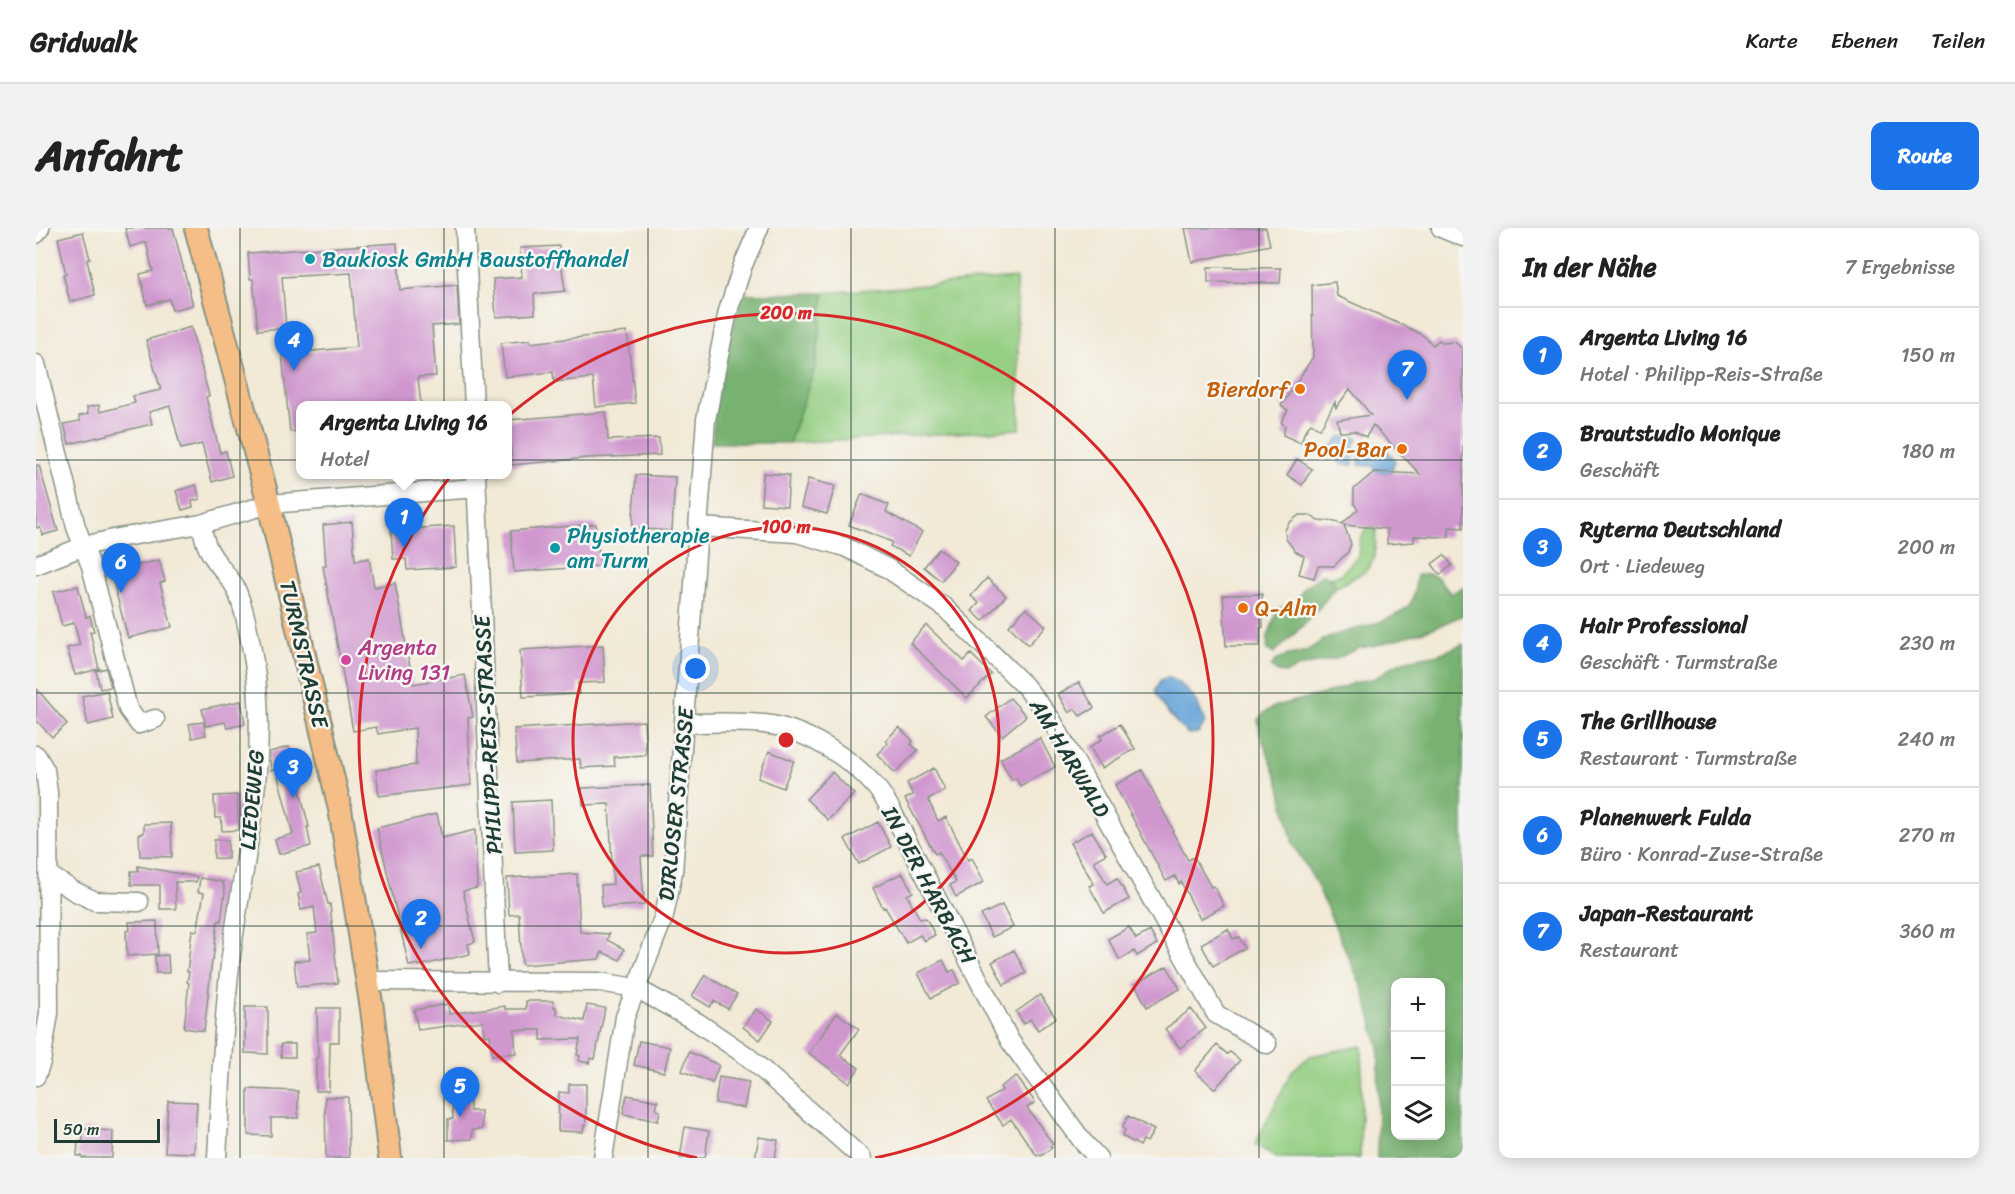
<!DOCTYPE html>
<html lang="de">
<head>
<meta charset="utf-8">
<style>
  body { margin:0; font-family:Sriracha,sans-serif; background:#f2f2f2; color:#222 }
  .controls { position:absolute; right:18px; bottom:18px; display:grid; overflow:hidden; border-radius:12px; box-shadow:0 3px 15px #0003 }
  .controls button { width:54px; height:54px; display:grid; place-items:center; padding:0; border:0; border-bottom:2px solid #e0e0e0; background:#fff; color:#222; font:30px sans-serif }
  .scale { position:absolute; left:18px; bottom:15px; width:106px; box-sizing:border-box; padding-left:6px; border:3px solid #1f3d34; border-top:0; font-size:16px; line-height:21px; white-space:nowrap; color:#1f3d34; -webkit-text-stroke:4px #f6f6f2; paint-order:stroke }
  .you { position:absolute; left:660px; top:441px; width:21px; height:21px; margin:-15px; border:4px solid #fff; border-radius:50%; background:#1a73e8; box-shadow:0 0 0 9px #1a73e833 }
  .badge { display:grid; place-items:center; width:39px; height:39px; border-radius:50%; background:#1a73e8; color:#fff; font-size:20px; font-weight:700 }
  .pin { position:absolute; translate:-50% -50px; filter:drop-shadow(0 2px 3px #0008) }
  .pin::after { content:''; position:absolute; top:32px; width:21px; height:18px; background:inherit; clip-path:polygon(0 0,100% 0,50% 100%) }
  .popup { position:absolute; left:260px; top:173px; width:216px; height:78px; box-sizing:border-box; display:grid; place-content:center; border-radius:12px; background:#fff; filter:drop-shadow(0 2px 4px #0005); font-size:20px; white-space:nowrap; color:#767676 }
  .popup b { font-size:22px; color:#222 }
  .popup::after { content:''; position:absolute; left:50%; top:100%; margin-left:-12px; border:12px solid transparent; border-top-color:#fff }
  .list { margin:0; padding:0; list-style:none }
  h2 { display:flex; justify-content:space-between; align-items:center; height:78px; margin:0; padding:0 24px; font-size:26px }
  h2 small { font-size:20px; font-weight:400; color:#767676 }
  .list li { display:grid; grid-template-columns:39px 1fr auto; gap:18px; align-items:center; box-sizing:border-box; height:96px; padding:0 24px; border-top:2px solid #e0e0e0 }
  .list b { display:block; font-size:22px; white-space:nowrap }
  .list p { margin:0; font-size:20px; white-space:nowrap; color:#767676 }
  .list em { font-size:20px; font-style:normal; color:#767676 }
  .icon { flex:none; width:33px; height:33px; fill:none; stroke:currentColor; stroke-width:2; stroke-linecap:round; stroke-linejoin:round }
  .map { position:relative; flex:none; width:1427px; height:930px; overflow:hidden; border-radius:12px }
  header { display:flex; align-items:center; gap:36px; box-sizing:border-box; height:84px; padding:0 30px; background:#fff; border-bottom:2px solid #e0e0e0 }
  header strong { font-size:28px }
  nav { display:flex; gap:33px; margin-inline-start:auto; font-size:21px }
  .intro { display:flex; align-items:center; justify-content:space-between; box-sizing:border-box; height:144px; padding:0 36px }
  h1 { margin:0; font-size:42px }
  .button { padding:15px 27px; border-radius:12px; background:#1a73e8; color:#fff; font-size:21px; font-weight:700 }
  main { display:flex; gap:36px; padding:0 36px }
  aside { flex:1; background:#fff; border-radius:12px; box-shadow:0 3px 15px #0003 }
  .map>svg:first-child { display:block }
  .green { fill:#95cf83; stroke:#5a865c; stroke-width:1.5 }
  .forest { fill:#78b271; stroke:#4c7852; stroke-width:1.5; fill-rule:evenodd }
  .water { fill:#68a4d9; stroke:#447086; stroke-width:1.5 }
  .building { fill:#d097cf }
  .lines { fill:none; stroke-linecap:round; stroke-linejoin:round }
  .minor-casing { stroke:#889385; stroke-width:21 }
  .major-casing { stroke:#889385; stroke-width:26 }
  .minor { stroke:#fff; stroke-width:18 }
  .major { stroke:#f6be87; stroke-width:22 }
  .grid { fill:none; stroke:#1f3d34; stroke-width:1.5; stroke-opacity:0.55 }
  .ring { fill:none; stroke:#d62828; stroke-width:3 }
  .culture-dot { fill:#0f9aa8; stroke:#f6f6f2; stroke-width:2 }
  .food-dot { fill:#e8710a; stroke:#f6f6f2; stroke-width:2 }
  .hotel-dot { fill:#d1479c; stroke:#f6f6f2; stroke-width:2 }
  .labels { text-anchor:middle; dominant-baseline:central; stroke-width:5; stroke-linejoin:round; paint-order:stroke }
  .culture-label { font-size:22px; fill:#0d838f; stroke:#f6f6f2; text-anchor:start }
  .food-label { font-size:22px; fill:#c56008; stroke:#f6f6f2; text-anchor:end }
  .hotel-label { font-size:22px; fill:#b23c85; stroke:#f6f6f2; text-anchor:start }
  .street-label { font-size:22px; fill:#1f3d34; stroke:#f6f6f2 }
  .centre { fill:#d62828; stroke:#f6f6f2; stroke-width:3 }
  .ring-label { font-size:18px; text-anchor:middle; font-weight:bold; fill:#d62828; stroke:#f6f6f2; stroke-width:5; stroke-linejoin:round; paint-order:stroke }
</style>
</head>
<body>
<header>
<strong>Gridwalk</strong>
<nav><a>Karte</a><a>Ebenen</a><a>Teilen</a></nav>
</header>
<div class="intro"><h1>Anfahrt</h1><a class="button">Route</a></div>
<main>
<div class="map">
<svg width="1427" height="930" viewBox="0 0 1427 930">
  <rect width="100%" height="100%" fill="#f6f6f2"/>
  <filter id="ink" filterUnits="userSpaceOnUse"><feTurbulence type="fractalNoise" baseFrequency=".0167" numOctaves="2"/><feDisplacementMap in="SourceGraphic" scale="12" xChannelSelector="R" yChannelSelector="G"/><feConvolveMatrix kernelMatrix="1 2 1 2 8 2 1 2 1" color-interpolation-filters="sRGB"/></filter>
  <filter id="wash" filterUnits="userSpaceOnUse"><feTurbulence type="fractalNoise" baseFrequency=".008" numOctaves="4" result="noise"/><feDisplacementMap in="SourceGraphic" scale="24" xChannelSelector="R" yChannelSelector="G"/><feGaussianBlur stdDeviation="1.35" result="paint"/><feColorMatrix in="noise" values="0 0 0 0 0 0 0 0 0 0 0 0 0 0 0 0 0 1.4 0 .05"/><feComposite in="paint" operator="in"/></filter>
  <g filter="url(#wash)">
    <rect width="100%" height="100%" fill="#f2e9d6"/>
    <path class="green" d="M980,50L984,201L753,215L780,136L788,65Z
      M1331,299L1340,300L1339,329L1330,343L1299,360L1297,351L1293,349L1305,346L1322,328L1324,311Z
      M1326,818L1324,930H1240L1219,916L1256,843L1274,828Z"/>
    <path class="forest" d="M788,65L780,136L753,215H676C680,165 690,113 708,66Z
      M1287,346L1297,351L1299,360C1282,382 1259,407 1238,425L1231,422L1232,409L1242,381L1259,373L1269,359Z
      M1392,346L1401,349L1415,366L1427,359V387L1398,400L1341,417L1323,420L1300,431L1266,438L1250,445L1242,444L1235,439C1242,427 1254,427 1267,424C1277,421 1285,411 1295,408C1315,401 1371,392 1377,370C1379,363 1379,355 1381,347Z
      M1427,416V930H1341L1343,819L1328,764L1279,653L1257,616L1243,555L1224,505L1222,492L1229,484L1240,478L1295,464L1317,455L1339,450L1357,438L1370,432L1403,426ZM1404,754V908H1360V754Z"/>
    <path class="water" d="M1305,208L1307,209H1320L1323,211L1318,215L1317,237H1306L1292,222Z
      M1338,214L1341,218L1345,215L1359,232L1355,245L1341,244L1337,238L1323,237L1324,222L1331,216L1333,218Z
      M1131,449C1153,458 1162,473 1169,495L1162,505L1152,506C1137,493 1127,481 1119,463L1124,453Z"/>
    <g id="blocks">
      <path class="building" d="M89,0H137L157,77L136,82L133,71L111,77L104,46L117,43L110,14L94,19Z
        M1149,0H1230L1234,17L1156,34Z
        M47,4L54,31L51,32L59,67L34,74L27,46H30L22,10Z
        M361,15L364,62L421,57L423,96L396,98L400,148L382,149L385,177H264V203L254,204L246,126L321,119L315,45L246,49L250,100L222,102L217,51H214L212,25Z
        M523,18L529,63L498,66L499,86L460,89L457,51L486,49L484,20Z
        M1172,39L1245,40L1244,55L1172,54Z
        M1299,54L1301,68L1379,103L1388,108L1397,117L1403,112L1406,115L1419,114L1427,122V300L1413,299V309L1378,308V314L1351,316V301L1308,297L1315,316L1312,324L1298,338H1282L1278,350L1263,346L1268,328L1259,323L1250,311L1249,302L1253,295L1263,287H1274L1282,293H1295L1306,296L1322,281L1318,276V261L1338,244L1384,246L1337,197L1330,209L1319,203L1304,204L1301,192L1335,187L1314,161L1300,180L1299,174L1284,201L1275,195L1268,205L1265,215L1247,207L1249,198L1245,194L1252,182L1245,178L1277,129L1276,57Z
        M155,99L173,168L170,169L184,225L190,223L196,248L176,254L166,216L145,221L134,178L113,184L116,196L33,216L28,196L44,193L43,188L52,186L51,179L63,177L64,184L87,178L99,175L97,168L125,162L110,112Z
        M591,104L599,175L560,179L557,150L518,154L517,144L469,149L465,115L494,112V115Z
        M570,184L572,212L623,210L624,227L551,230L476,237L472,192Z
        M1261,231L1276,241L1266,257L1251,247Z
        M0,237H3L22,303L7,307L4,299L0,300Z
        M727,245L753,247L751,278L725,276Z
        M600,247L639,249L636,303L596,300Z
        M772,251L799,258L791,286L765,279Z
        M160,257L164,271L156,273L157,279L146,282L140,263Z
        M826,266L853,277L850,284L886,304L873,328L854,318L856,314L813,297Z
        M316,294L319,333L333,330L338,359L359,355L377,456L429,447L437,489L432,490L435,557L343,568L340,542L380,537L379,500L342,506L340,499L317,503L287,338H290L287,297Z
        M560,296L564,338L478,344L475,303Z
        M418,298L420,339L371,342L370,331H357L355,302Z
        M903,321L920,334L905,353L888,339Z
        M1408,327L1416,337L1404,347L1396,336Z
        M88,330L91,340L123,332L129,353L124,355L136,399L92,410L72,334Z
        M951,350L970,368L947,393L936,383L943,375L935,368Z
        M42,358L50,389L54,388L58,403L54,404L63,441L39,447L31,420L44,417L38,395L26,398L17,364Z
        M1226,366L1227,399L1224,400V418H1190L1187,367Z
        M990,380L1010,398L992,417L973,398Z
        M890,397L928,433L935,426L955,446L931,470L874,415Z
        M567,417L569,454L542,455L543,466L487,469L484,422Z
        M70,440L75,459L64,461L60,443Z
        M1043,454L1058,480L1044,488L1039,481L1033,485L1022,466Z
        M0,460L31,496L16,509L0,492Z
        M71,463L77,491L52,497L46,468Z
        M974,470L990,488L966,508L950,489Z
        M205,473L209,496L191,500L189,494L170,498L166,481Z
        M608,493L610,527L578,529L579,538L545,540L544,531L481,535L478,501Z
        M167,494L170,507L156,510L153,496Z
        M1084,496L1099,521L1066,540L1054,519L1066,511L1064,508Z
        M863,499L877,513L875,516L882,522L859,545L841,526L852,515L849,513Z
        M1004,510L1019,539L984,558L980,550L976,552L964,531Z
        M253,519L273,599H271L275,618L243,626L239,611L257,606L240,541L235,542L233,524Z
        M733,523L758,533L747,560L722,550Z
        M898,540L909,562L892,571L902,593L910,589L932,632L936,630L948,654L920,669L914,657L920,654L903,624L899,626L869,571L877,567L871,555Z
        M1106,542L1137,602L1136,603L1152,632L1158,629L1175,659L1178,658L1188,678L1164,691L1145,654L1143,656L1139,648L1130,653L1079,557Z
        M796,544L818,566L792,592L770,571Z
        M614,557L617,628H605L608,677L566,679L565,657L577,656L573,576L547,577L546,560Z
        M201,567L203,602L186,603L185,590H179L178,568Z
        M515,572L517,622L479,624L477,574Z
        M401,586L406,610L439,602L441,660L427,663L439,714L432,716L434,726L383,738L382,736L373,738L341,600Z
        M842,594L855,619L823,636L809,611Z
        M135,595L136,629L104,628L103,606L108,605V596Z
        M1056,603L1070,626L1058,633L1071,656L1081,650L1093,671L1068,685L1053,658L1058,656L1034,615Z
        M178,612H192V631L178,630Z
        M102,638L161,649L160,654H139L140,681H124V657H95V643H102Z
        M283,639L292,676H294L302,755L261,759L258,733L274,732L271,706L281,705L278,679L265,682L262,666L265,665L260,644Z
        M866,645L877,664L871,667L884,691L890,690L899,707L888,713L884,707L870,715L849,679L847,680L837,660Z
        M541,646L544,704L573,706L571,712L588,721L584,732L566,724L563,731L486,737L483,686L473,687L471,650Z
        M164,650L187,654L189,664L185,693H182L177,732H176L168,803L148,800L153,755L151,754L153,744H151L156,702L161,703L168,665L162,664Z
        M966,677L977,699L956,709L945,687Z
        M121,693L122,726L91,728L90,703L94,702L93,694Z
        M1093,699L1100,711L1114,703L1121,716L1101,728L1098,723L1084,732L1072,711Z
        M1192,701L1197,711L1203,709L1209,720L1177,738L1165,716Z
        M978,722L990,745L968,757L956,734Z
        M132,727L133,745H120L119,728Z
        M907,732L913,744L918,742L924,755L895,770L882,745Z
        M1131,738L1144,761L1111,779L1099,756Z
        M669,747L701,766L692,781L678,773L674,779L656,768Z
        M1004,767L1020,790L1002,802L994,791L988,796L980,784Z
        M490,773H517L518,779H520L521,787L548,793L551,777L569,780L559,831L554,830L553,835L543,833L544,828L541,827L544,811L505,812V802H478L480,825L456,827L454,807L448,808L447,793L382,802L378,782L412,776L413,786L469,778V781H490Z
        M209,779H232V826L209,825Z
        M281,780H303V814H294L293,863H280V830H282Z
        M720,781L737,793L724,812L707,799Z
        M1155,781L1170,800L1144,820L1129,801Z
        M801,785L823,801L804,827L823,840L813,855L773,825Z
        M603,813L634,819L628,844L598,837Z
        M245,816H259V829H245Z
        M1181,817L1191,826L1194,824L1204,832L1179,861L1159,843Z
        M653,824L683,837L676,855L646,843Z
        M980,848L999,874L991,880L1017,916L1014,918L1016,920L1005,928L1003,926L1001,928L975,891L967,897L950,873L966,862L964,859Z
        M683,849L713,854L708,880L679,875Z
        M433,850L434,883H445L446,901L436,902V911L412,912V891H417L416,869H421L420,851Z
        M533,856H550V897H548L547,904L522,903L523,864L533,865Z
        M212,861L262,863V890H235V908L212,907Z
        M591,867L622,873L620,882L624,883L622,893L587,886Z
        M289,869H312L313,930H290Z
        M132,873L161,874L158,925L129,924Z
        M1092,888L1118,902L1111,914L1107,912L1104,918L1086,908L1089,902L1086,900Z
        M649,899L673,903L669,930H644Z
        M47,901L77,903L76,930H46V928H41L42,914L47,913Z
        M723,909L742,912L739,930H719Z"/>
    </g>
  </g>
  <g filter="url(#ink)">
    <use href="#blocks" fill-opacity="0" stroke="#889385" stroke-width="1.5"/>
    <g class="lines">
      <g class="minor-casing">
        <path id="minor" d="M429,0L438,178
          M1405,0L1427,9
          M0,6L4,0
          M0,136L40,299L55,338L92,481L103,496L119,491
          M440,246L462,755
          M663,299L761,305L809,319L851,340L908,379L989,458L1015,491L1180,786L1231,816
          M0,337L48,318L82,310L165,296
          M649,495C675,495 702,493 728,496C766,500 814,529 839,558C846,566 852,576 857,585L974,813L1047,914L1062,930
          M0,527L9,542L12,565L13,785L5,834L0,848
          M13,647L38,663L59,673L103,674
          M332,753L563,754L600,760L661,794L711,828L826,930
          M181,930C185,858 187,785 197,713C210,621 233,527 218,434C214,411 209,380 199,359C191,345 177,333 171,318C168,311 167,303 165,296L233,276L440,260
          M567,930L589,789L628,688L637,644L670,191L692,83L707,37L723,0"/>
      </g>
      <g class="major-casing">
        <path id="major" d="M160,0L233,276L304,581L336,781L354,930"/>
      </g>
      <use href="#minor" class="minor"/>
      <use href="#major" class="major"/>
    </g>
  </g>
  <path class="grid" d="M204,0V930M408,0V930M612,0V930M815,0V930M1019,0V930M1223,0V930M0,232H1427M0,465H1427M0,698H1427"/>
  <g class="ring">
    <circle cx="750" cy="512" r="213"/>
    <path d="M661 930A427 427 0 1 1 839 930"/>
  </g>
  <g class="culture-dot">
    <circle cx="274" cy="31" r="6"/>
    <circle cx="519" cy="320" r="6"/>
  </g>
  <g class="food-dot">
    <circle cx="1264" cy="161" r="6"/>
    <circle cx="1366" cy="221" r="6"/>
    <circle cx="1207" cy="380" r="6"/>
  </g>
  <circle class="hotel-dot" cx="310" cy="432" r="6"/>
  <g class="labels">
    <g class="culture-label">
      <text x="286" y="31">Baukiosk GmbH Baustoffhandel</text>
      <text x="531" y="307">Physiotherapie<tspan x="531" dy="25">am Turm</tspan></text>
    </g>
    <g class="food-label">
      <text x="1252" y="161">Bierdorf</text>
      <text x="1354" y="221">Pool-Bar</text>
      <text x="1219" y="380" text-anchor="start">Q-Alm</text>
    </g>
    <g class="hotel-label">
      <text x="322" y="419">Argenta<tspan x="322" dy="25">Living 131</tspan></text>
    </g>
    <g class="street-label">
      <text transform="translate(268 426) rotate(77)">TURMSTRASSE</text>
      <text transform="translate(452 507) rotate(-93)">PHILIPP-REIS-STRASSE</text>
      <text transform="translate(1034 530) rotate(59)">AM HARWALD</text>
      <text transform="translate(216 572) rotate(-85)">LIEDEWEG</text>
      <text transform="translate(640 576) rotate(-84)">DIRLOSER STRASSE</text>
      <text transform="translate(893 657) rotate(62)">IN DER HARBACH</text>
    </g>
  </g>
  <circle cx="750" cy="512" r="9" class="centre"/>
  <g class="ring-label">
    <text x="750" y="91">200 m</text>
    <text x="750" y="305">100 m</text>
  </g>
</svg>
<div class="controls">
<button>+</button>
<button>−</button>
<button><svg class="icon" aria-label="layers" viewBox="0 0 24 24"><path d="M12 4l9 5-9 5-9-5zM3 14l9 5 9-5"/></svg></button>
</div>
<div class="scale">50 m</div>
<div class="you"></div>
<div class="pin badge" style="left:368px;top:320px">1</div>
<div class="popup"><b>Argenta Living 16</b>Hotel</div>
<div class="pin badge" style="left:385px;top:721px">2</div>
<div class="pin badge" style="left:257px;top:570px">3</div>
<div class="pin badge" style="left:258px;top:143px">4</div>
<div class="pin badge" style="left:424px;top:889px">5</div>
<div class="pin badge" style="left:85px;top:365px">6</div>
<div class="pin badge" style="left:1371px;top:172px">7</div>
</div>
<aside>
<h2>In der Nähe<small>7 Ergebnisse</small></h2>
<ul class="list">
<li><span class="badge">1</span><div><b>Argenta Living 16</b><p>Hotel · Philipp-Reis-Straße</p></div><em>150 m</em></li>
<li><span class="badge">2</span><div><b>Brautstudio Monique</b><p>Geschäft</p></div><em>180 m</em></li>
<li><span class="badge">3</span><div><b>Ryterna Deutschland</b><p>Ort · Liedeweg</p></div><em>200 m</em></li>
<li><span class="badge">4</span><div><b>Hair Professional</b><p>Geschäft · Turmstraße</p></div><em>230 m</em></li>
<li><span class="badge">5</span><div><b>The Grillhouse</b><p>Restaurant · Turmstraße</p></div><em>240 m</em></li>
<li><span class="badge">6</span><div><b>Planenwerk Fulda</b><p>Büro · Konrad-Zuse-Straße</p></div><em>270 m</em></li>
<li><span class="badge">7</span><div><b>Japan-Restaurant</b><p>Restaurant</p></div><em>360 m</em></li>
</ul>
</aside>
</main>
</body>
</html>
